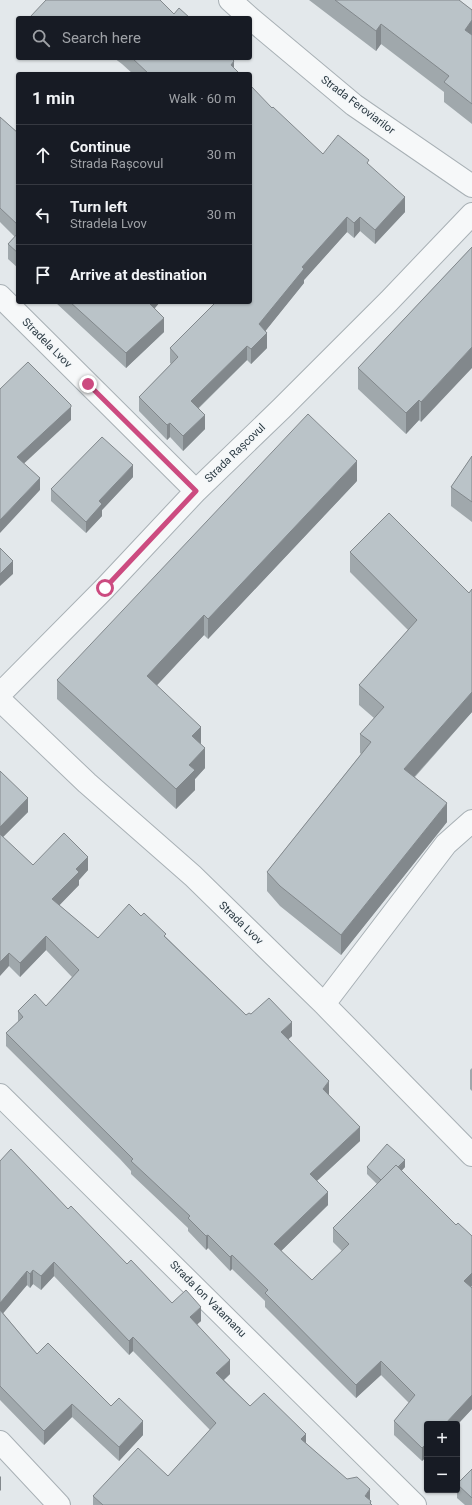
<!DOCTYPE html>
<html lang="en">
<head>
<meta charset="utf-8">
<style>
  body { margin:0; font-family:Roboto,sans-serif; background:#242831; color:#f1f3f6 }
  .controls { position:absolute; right:12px; bottom:12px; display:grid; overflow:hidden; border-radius:4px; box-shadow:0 1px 3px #0004 }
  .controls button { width:36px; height:36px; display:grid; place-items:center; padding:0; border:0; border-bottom:1px solid #363941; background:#171b24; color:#f1f3f6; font:20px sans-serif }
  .stop { position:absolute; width:12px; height:12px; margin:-9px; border:3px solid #cc4b80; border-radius:50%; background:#fff }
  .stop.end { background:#cc4b80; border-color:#fff; box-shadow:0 1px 4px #0008 }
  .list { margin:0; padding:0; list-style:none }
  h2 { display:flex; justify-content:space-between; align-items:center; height:52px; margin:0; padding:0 16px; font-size:17px }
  h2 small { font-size:13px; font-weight:400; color:#9ea1a6 }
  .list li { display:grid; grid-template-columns:26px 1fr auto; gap:12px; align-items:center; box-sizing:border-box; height:60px; padding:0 16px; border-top:1px solid #363941 }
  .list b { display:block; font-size:15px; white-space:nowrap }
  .list p { margin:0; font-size:13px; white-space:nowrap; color:#9ea1a6 }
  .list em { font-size:13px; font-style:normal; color:#9ea1a6 }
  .icon { flex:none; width:22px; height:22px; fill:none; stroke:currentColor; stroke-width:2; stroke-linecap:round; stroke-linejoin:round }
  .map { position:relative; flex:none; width:472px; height:1505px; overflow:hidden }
  .search { position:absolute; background:#171b24; box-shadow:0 1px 3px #0004; left:16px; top:16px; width:236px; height:44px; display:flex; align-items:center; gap:10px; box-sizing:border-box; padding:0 14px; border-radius:4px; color:#9ea1a6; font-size:15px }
  .panel { position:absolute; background:#171b24; box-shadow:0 1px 3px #0004; left:16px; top:72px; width:236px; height:232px; border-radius:4px }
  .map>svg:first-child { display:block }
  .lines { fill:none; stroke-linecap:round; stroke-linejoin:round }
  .minor-casing { stroke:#a8b0b5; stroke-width:24 }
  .tertiary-casing { stroke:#a8b0b5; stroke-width:24 }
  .minor { stroke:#f6f8f9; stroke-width:22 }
  .tertiary { stroke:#f6f8f9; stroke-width:22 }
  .wall { fill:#a0a8ac }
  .shaded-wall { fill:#82888c }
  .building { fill:#bac3c8; stroke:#82888c }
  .route { stroke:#cc4b80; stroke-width:5 }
  .labels { text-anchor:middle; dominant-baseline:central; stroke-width:3; stroke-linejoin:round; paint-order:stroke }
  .street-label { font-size:11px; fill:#2b3a43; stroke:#f3f6f8 }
</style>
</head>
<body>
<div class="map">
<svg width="472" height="1505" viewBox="0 0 472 1505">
  <rect width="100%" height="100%" fill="#e3e8eb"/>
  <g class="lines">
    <g class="minor-casing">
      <path id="minor" d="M0,296L196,491
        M0,694L105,588L196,491L282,408L389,301L472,214
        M0,700L87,783L193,876L324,1004L472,1155
        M324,1004L446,844L472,821
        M0,1095L415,1505
        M0,1442L59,1505"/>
    </g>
    <g class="tertiary-casing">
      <path id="tertiary" d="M230,0L250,18
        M250,18L354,105L472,186"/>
    </g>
    <use href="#minor" class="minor"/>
    <use href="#tertiary" class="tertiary"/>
  </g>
  <path class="wall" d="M309,0H459L472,10V124L444,102V92L381,44L376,51Z
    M114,58H231L234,68L240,74H133L122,64Z
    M272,108L323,154L369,165L405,212L375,244L360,231L354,238L347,232L304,280V283L265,331L267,348L251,364L247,360L199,408L205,429L183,451L170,437L167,440L139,411V397L171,364L170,363V348L250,302Z
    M0,117L18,133V268L8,259V244L15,237L0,222Z
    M472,247L421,422L419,420L406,434L358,389V368Z
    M55,302H160L155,308L164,332L126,368Z
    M472,456V522L451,506V487Z
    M133,477L102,510V516L86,533L51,501V489Z
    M357,481L208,639L204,635L156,685L201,744L205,768L195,779V790L176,809L57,699V680Z
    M350,552L469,593L472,589V712L415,777L447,822L341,955L280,906L267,891V872L361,754L360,753V734L374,718L359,705V685L408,630L350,572Z
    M0,771L28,812L3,837L33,865L88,870L79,880V885L59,905L98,938L141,916L166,937L246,1015L251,1014L292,1036L288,1039L329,1095V1096L360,1141L317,1181L328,1205L281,1251L312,1280L342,1251L333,1242V1228L377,1184L367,1174V1167H405L401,1171L472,1288V1409L457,1425V1424H427V1456L422,1461L394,1435V1421L409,1403L381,1375L356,1398L265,1307V1301L232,1269L230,1271L208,1248L206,1250L188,1231V1228L131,1174V1171L120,1159L6,1046V1033L18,1022V1011L46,1006L72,977L46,950L20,977L9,966Z
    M472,1068V1091L470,1089V1070Z
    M0,1161L68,1209L127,1264L172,1303L201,1321L197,1324L230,1374L224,1380L250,1406L306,1443L370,1501L371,1504L372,1505H93V1496L168,1476L210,1430L133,1351L129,1355L54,1276L41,1290L33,1284L30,1288L27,1285L3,1313L37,1354L111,1406L143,1435L119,1461L72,1417L44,1445L0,1400Z
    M472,1469V1505H465L457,1498V1484Z"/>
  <path class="shaded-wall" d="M472,20V40L465,30Z
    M381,24V44L376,51V31Z
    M234,61V74L231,65Z
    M405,197V212L375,244V230Z
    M347,217V232L304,280V283L259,339V324L302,267Z
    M360,217V231L354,238V223Z
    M148,302H160L148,316Z
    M164,318V332L126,368V353Z
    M267,333V348L251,364V349Z
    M247,346V360L191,415V401Z
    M472,347V368L421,422V402Z
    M419,400V420L406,434V413Z
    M71,405V420L17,470V457Z
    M205,415V429L183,451V436Z
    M170,423V437L167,440V425Z
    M357,461V481L208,639V619Z
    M133,465V477L102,510V516L86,533V522L99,501Z
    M40,478V490L0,533V520Z
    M13,561V574L0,586V574Z
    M204,615V635L147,696V676Z
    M472,692V712L404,788V769Z
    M201,727V747L192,736Z
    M205,748V768L195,779V790L176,809V789L189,765Z
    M28,798V812L0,840V827Z
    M447,803V822L341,955V935Z
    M88,857V870L79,880V885L52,913V899L76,869Z
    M46,936V950L20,977V963Z
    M9,953V966L0,976V962Z
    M292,1022V1036L281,1046V1032Z
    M329,1081V1095L323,1103V1089Z
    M360,1127V1141L310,1187V1174Z
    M405,1160V1167L384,1190V1183Z
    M328,1192V1205L274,1258V1244Z
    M208,1235V1248L206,1250V1236Z
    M232,1255V1269L230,1271V1257Z
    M54,1262V1276L41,1290V1276Z
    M33,1270V1284L30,1288V1274Z
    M27,1271V1285L0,1317V1303Z
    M472,1273V1286L464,1294V1281Z
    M201,1307V1321L190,1331V1317Z
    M133,1337V1351L129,1355V1341Z
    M230,1360V1374L216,1387V1373Z
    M381,1361V1375L356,1398V1385Z
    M472,1395V1409L457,1425V1424H445Z
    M72,1404V1417L44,1445V1431Z
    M143,1421V1435L119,1461V1447Z
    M306,1434V1448L301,1439Z
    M427,1443V1456L422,1461V1448Z
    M1,1476V1490L0,1491V1477Z
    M370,1489V1502L371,1501V1505L365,1496Z"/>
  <path class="building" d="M46,0H160L174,14L179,8L190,18H31L30,17Z
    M335,0H459L472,10V20L465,30L472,35V104L444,82L449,76L381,24L376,31Z
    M132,58H231L234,61L231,65L240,74H149Z
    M250,85L272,108L273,107L323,154L338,135L369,160L367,163L405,197L375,230L360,217L354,223L347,217L302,267L304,269L259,324L267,333L251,349L247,346L191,401L205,415L183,436L170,423L167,425L139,397L178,357L170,348L216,302H250Z
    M0,117L18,133V225L0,208Z
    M18,233V253L8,244Z
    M472,247V347L421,402L419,400L406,413L358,368Z
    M70,302H148L164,318L126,353Z
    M28,362L71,405V407L17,457L40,478L0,520V389Z
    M308,414L357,461L208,619L204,615L147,676L201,727L192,736L205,748L189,765L195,770L176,789L57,680Z
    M102,437L133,465L99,501L102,504L86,522L51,489Z
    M472,456V502L451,487Z
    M389,513L469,593L472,589V692L404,769L447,803L341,935L280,886L267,872L371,742L360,734L384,707L359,685L417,620L350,552Z
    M0,548L13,561L0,574Z
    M0,771L28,798L0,827Z
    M64,833L88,857L76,869L79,872L52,899L98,938L129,904L141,916L144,913L166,934L164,936L246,1015L249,1013L251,1014L269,998L292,1022L281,1032L329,1081L323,1089L360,1127L310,1174L328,1192L274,1244L312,1280L349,1244L333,1228L396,1165L456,1225L458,1223L472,1236V1273L464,1281L472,1288V1395L445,1424H427V1443L422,1448L394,1421L415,1395L381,1361L356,1385L265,1293L268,1290L232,1255L230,1257L208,1235L206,1236L188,1218L190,1216L131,1161L133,1159L120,1146L6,1033L23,1017L18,1011L35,994L46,1006L79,970L46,936L20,963L9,953L0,962V834L33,865Z
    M387,1144L405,1160L398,1167L396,1165L381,1180L367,1167Z
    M11,1149L68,1209L71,1206L127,1264L131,1260L172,1303L186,1290L201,1307L190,1317L230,1360L216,1373L250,1406L264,1393L306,1434L301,1439L347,1479L357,1477L370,1489L365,1496L371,1501L370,1503L372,1505H103L93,1496L138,1448L168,1476L216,1423L133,1337L129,1341L54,1262L41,1276L33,1270L30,1274L27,1271L0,1303V1161Z
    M0,1310L37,1354L48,1343L111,1406L119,1398L143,1421L119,1447L72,1404L44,1431L0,1386Z
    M472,1469V1498L457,1484Z"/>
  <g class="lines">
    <path class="route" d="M88,384L196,491L105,588"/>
  </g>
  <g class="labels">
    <g class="street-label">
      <text transform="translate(358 105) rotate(37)">Strada Feroviarilor</text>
      <text transform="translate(47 343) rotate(45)">Stradela Lvov</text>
      <text transform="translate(235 453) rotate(-44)">Strada Rașcovul</text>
      <text transform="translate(241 923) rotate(44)">Strada Lvov</text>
      <text transform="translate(208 1299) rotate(45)">Strada Ion Vatamanu</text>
    </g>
  </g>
</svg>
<div class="controls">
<button>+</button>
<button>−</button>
</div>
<div class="stop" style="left:105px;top:588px"></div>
<div class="stop end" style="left:88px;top:384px"></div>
<div class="search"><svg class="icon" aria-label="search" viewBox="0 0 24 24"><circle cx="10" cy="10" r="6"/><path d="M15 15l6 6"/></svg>Search here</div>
<section class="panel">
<h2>1 min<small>Walk · 60 m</small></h2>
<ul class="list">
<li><svg class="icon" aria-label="ahead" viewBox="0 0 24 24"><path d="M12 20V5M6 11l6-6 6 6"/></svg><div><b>Continue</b><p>Strada Rașcovul</p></div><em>30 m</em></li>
<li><svg class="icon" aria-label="left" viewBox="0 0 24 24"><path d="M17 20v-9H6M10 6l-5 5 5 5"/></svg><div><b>Turn left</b><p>Stradela Lvov</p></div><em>30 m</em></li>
<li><svg class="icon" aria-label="arrive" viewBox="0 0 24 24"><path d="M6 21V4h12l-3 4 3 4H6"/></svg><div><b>Arrive at destination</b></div></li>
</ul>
</section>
</div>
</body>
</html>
